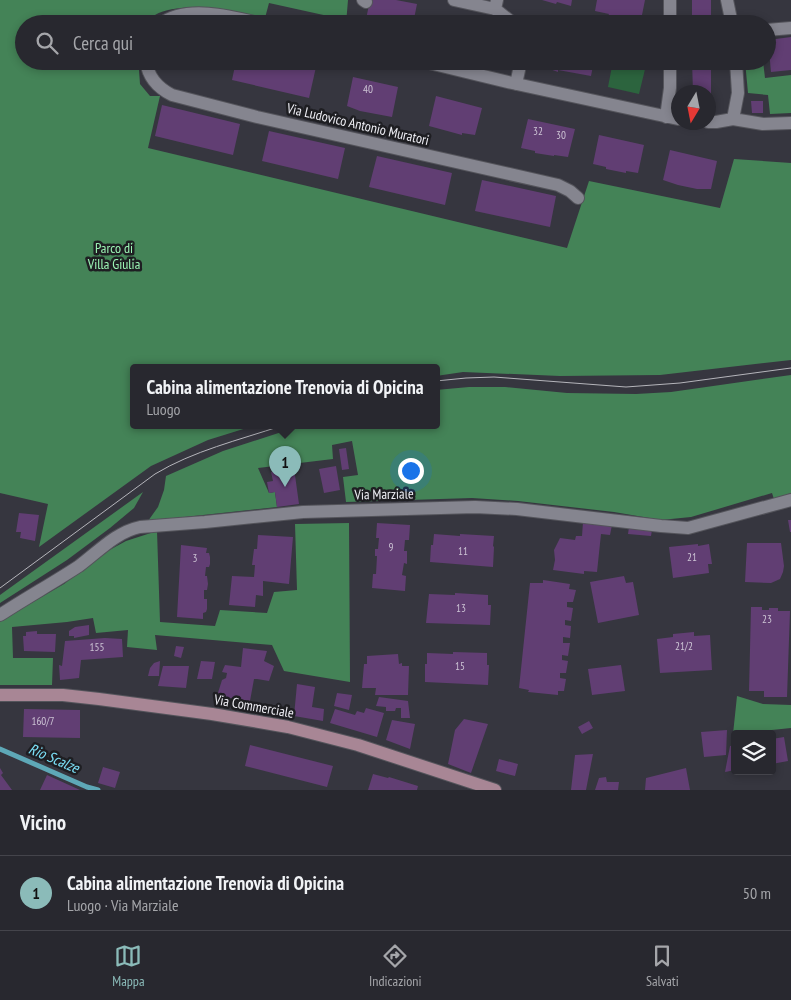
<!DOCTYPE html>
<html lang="it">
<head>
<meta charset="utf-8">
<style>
  body { margin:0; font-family:"PT Sans Narrow",sans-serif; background:#34343b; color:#f1f3f6 }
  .controls { position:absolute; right:15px; bottom:15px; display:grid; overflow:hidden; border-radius:5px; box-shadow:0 2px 8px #0003 }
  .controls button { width:45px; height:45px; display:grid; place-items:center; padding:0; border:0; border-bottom:1px solid #44444b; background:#28282f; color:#f1f3f6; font:25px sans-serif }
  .compass { position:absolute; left:671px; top:85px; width:45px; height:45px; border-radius:50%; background:#28282f; box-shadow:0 2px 8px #0003; rotate:190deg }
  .you { position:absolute; left:410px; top:470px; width:18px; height:18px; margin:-12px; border:4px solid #fff; border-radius:50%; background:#1a73e8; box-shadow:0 0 0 8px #1a73e833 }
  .badge { display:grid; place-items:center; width:32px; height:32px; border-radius:50%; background:#8bbbb9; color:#111; font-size:16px; font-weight:700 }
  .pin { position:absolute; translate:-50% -41px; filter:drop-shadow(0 1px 2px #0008) }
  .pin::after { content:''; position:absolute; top:26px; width:18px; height:15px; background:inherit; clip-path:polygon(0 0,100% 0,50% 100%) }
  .popup { position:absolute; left:130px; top:364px; width:310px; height:65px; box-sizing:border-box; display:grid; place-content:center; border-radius:5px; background:#28282f; filter:drop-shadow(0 1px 4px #0005); font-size:16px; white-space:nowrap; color:#a5a6aa }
  .popup b { font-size:19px; color:#f1f3f6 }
  .popup::after { content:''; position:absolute; left:50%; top:100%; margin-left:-10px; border:10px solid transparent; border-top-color:#28282f }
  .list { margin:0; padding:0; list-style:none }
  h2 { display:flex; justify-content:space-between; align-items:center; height:65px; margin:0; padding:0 20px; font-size:21px }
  h2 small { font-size:16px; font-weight:400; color:#a5a6aa }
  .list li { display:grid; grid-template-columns:32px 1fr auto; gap:15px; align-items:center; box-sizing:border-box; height:75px; padding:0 20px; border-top:1px solid #44444b }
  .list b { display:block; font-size:19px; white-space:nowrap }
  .list p { margin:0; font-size:16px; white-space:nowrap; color:#a5a6aa }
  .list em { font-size:16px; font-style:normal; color:#a5a6aa }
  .icon { flex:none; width:28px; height:28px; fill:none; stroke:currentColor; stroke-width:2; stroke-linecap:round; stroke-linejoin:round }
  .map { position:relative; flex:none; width:791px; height:790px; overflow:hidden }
  .search { position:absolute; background:#28282f; box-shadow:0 2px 8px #0003; left:15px; right:15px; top:15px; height:55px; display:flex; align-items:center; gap:12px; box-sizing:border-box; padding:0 18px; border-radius:28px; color:#a5a6aa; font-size:19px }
  .sheet { height:140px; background:#28282f }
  nav { display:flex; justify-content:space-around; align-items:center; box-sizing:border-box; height:70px; border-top:1px solid #44444b; background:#28282f; font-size:14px; color:#a5a6aa }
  nav a { display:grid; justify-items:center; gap:2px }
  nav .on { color:#8bbbb9 }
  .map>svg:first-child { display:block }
  .green { fill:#2c643e }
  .forest { fill:#448357 }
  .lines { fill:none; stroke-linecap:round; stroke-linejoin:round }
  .stream { stroke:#5ea8b7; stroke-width:5 }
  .building { fill:#613e73 }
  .minor-casing { stroke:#54545b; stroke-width:14 }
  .secondary-casing { stroke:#54545b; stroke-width:14 }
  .minor { stroke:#85858f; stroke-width:12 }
  .secondary { stroke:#a88695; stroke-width:12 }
  .tram { stroke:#b5b5bb; stroke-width:1 }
  .labels { text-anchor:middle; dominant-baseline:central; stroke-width:5; stroke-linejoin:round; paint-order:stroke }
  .number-label { font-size:11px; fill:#ccc3d4 }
  .street-label { font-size:14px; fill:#efeff5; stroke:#1e1e22 }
  .park-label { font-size:14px; fill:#9cf5b5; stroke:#1e1e22 }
  .water-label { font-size:15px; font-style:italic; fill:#7ce1f8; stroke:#1e1e22 }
</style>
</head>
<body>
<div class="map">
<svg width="791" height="790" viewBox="0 0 791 790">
  <rect width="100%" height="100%" fill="#36363f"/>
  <path class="green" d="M613,61H647L639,94L608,87Z"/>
  <path class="forest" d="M0,0H348L346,24H328V16L269,3L265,18C236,11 181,0 155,15C152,17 149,21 147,24H24V61H135L139,70L140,84L150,96H160L148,148L567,248L589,181L720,208L734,159L791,163V360L660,375L560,376L463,372L436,376V368H134V426H253L208,440L151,466L39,547L48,504L0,493Z
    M745,61H763L765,78L791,75V113L770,114L768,95L748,93Z
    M791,375V493L774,499L772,493L691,517L661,520L614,512L518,501L472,498L346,502L343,477L358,475L352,441L332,445L333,459L258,468L269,493L275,492L277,507L148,521L158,507L164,490L166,476L223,451L300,426H436V390L469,387H505L567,393L636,394L671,392Z
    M143,492L134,508L110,528L67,560L0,603V595Z
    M349,523L350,682L284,671L272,645L155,635L157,650L127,647L128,630L96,633L93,618L67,622L12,627L13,658H53L52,685H0V621L64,584L104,553L126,541L157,531L160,622L215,626L220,610L267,613L274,592L297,590L295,524Z
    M737,696L763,704L791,705V728L733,734Z"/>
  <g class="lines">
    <path class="stream" d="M0,749L87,787L98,790"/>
  </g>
  <path class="building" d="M370,0H396L417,4L413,24H365Z
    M542,0H572L571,6L557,2L556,4Z
    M597,0H645L641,20L628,18V19L608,16L609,14L595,11Z
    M692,0H711V24H692Z
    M455,15L492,23V24H453Z
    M791,37V70L771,72L768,40Z
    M236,61H293L316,67L309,98L232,80Z
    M546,61H594L591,76L558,70V72L544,67Z
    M692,61H711V98H708V92H693Z
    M353,77L398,87L392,117L360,111L347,106Z
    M436,96L482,108L475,135L462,133V135L429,126Z
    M751,101H763V113H752Z
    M162,105L240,124L233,155L155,136Z
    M528,119L575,129L568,157L554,155V156L535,153V151L521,148Z
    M269,131L345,148L338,179L262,161Z
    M599,135L644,145L638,173L626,171V173L606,169V167L593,164Z
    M670,150L717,161L711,189H697L678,185L663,180Z
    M377,156L452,173L445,205L369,187Z
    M482,180L556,196L550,227L475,211Z
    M346,448L349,469L342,470L339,449Z
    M336,466L340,490L324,493L319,469Z
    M294,468L299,504L277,507L275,492L269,493L267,482L273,481L271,472Z
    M19,513L39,515L35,541L20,538L21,532H16Z
    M788,520H791V532H790Z
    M583,522L612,525L610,535L601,534L597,572L584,571V574L553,570L555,560L554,550L560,538L575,540L576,536H582Z
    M377,523L410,525L409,540H405L404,551H407V564L404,563L402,575L406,576L405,591L372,588L373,574H376L377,556H375V549H378L379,538H376Z
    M629,527L652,530L651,536L628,534Z
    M434,534L460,536V534L494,536L493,546L494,547L493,567L430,562L431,545H433Z
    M258,535L293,537L289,584L263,581V596L256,595L255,607L229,605L232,576L254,577L255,565H252L254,549H257Z
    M747,543H781L784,566L783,572L780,579L771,583L745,582Z
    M698,544V546L709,544L712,564H708L709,573L673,578L669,547Z
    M181,545L207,548L206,553H209L210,557V564L209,567H206L205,576H207L208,584L207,590H204V599H207V609L206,612L203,613V619L177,617Z
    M624,576L626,583L633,582L639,615L598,623L590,582Z
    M543,580L570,584L569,589L576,590L573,602H567V607L573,608L571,621L565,620V625L571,626L570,638L563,637V643H570L568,656L562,655V660L568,661L566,673H560V678L566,679L564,691H558V695L528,692L529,690L519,688L530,583H543Z
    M455,593L488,595V605H491L490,625L426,623L429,594L455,595Z
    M751,607H762V610H769V608H778V611H790L787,697H764V691H749Z
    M89,625V635L74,638V636H69V631L75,627Z
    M37,631V634H56L55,652L24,651L23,636H26V632Z
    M694,632V636L710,635L712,670L660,673L657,639L673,637V634Z
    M105,638L122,639L123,657L81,660L79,678L60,680L59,665L62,666L65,641Z
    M176,646L184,647L181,658L174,656Z
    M243,648L267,651L264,661L274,666L269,681L257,679H254L250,701L217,696L222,680L226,678L227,673L222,672L225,665L241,667Z
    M453,652L487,653V665H489L488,685L425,682V664H427V653L453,654Z
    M398,654L399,664L402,663V666H409L408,695H375L376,688H362L364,664H367V656Z
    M160,661L159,676H148L150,668L154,663Z
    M201,661L215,662L212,679H197Z
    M621,665L625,691L592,695L588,669Z
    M163,666H189L186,688L158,686Z
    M297,684L315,687L312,707L324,709L323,721L294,716Z
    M337,693L352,695L349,710L334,706Z
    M379,697L408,701L410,718H401V708H396L395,711H386V707L376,706Z
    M366,708L384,713L377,737L330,723L335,709L355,715L357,711L364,713Z
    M24,709L80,710V738L23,737Z
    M464,719L488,724L471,773L448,764L455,730Z
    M392,720L415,724L410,749L386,740Z
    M589,721L593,728L582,734L578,727Z
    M727,730L726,755L704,757L701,732Z
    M784,737L788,761L772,764V739Z
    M250,745L333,766L327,787L245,766Z
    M735,745V770L725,772L730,746Z
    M593,754L586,790H571L575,755Z
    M499,759L518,764L515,776L496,771Z
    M103,767L120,772L115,788L98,783Z
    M0,768L3,773L1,775L12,790H0Z
    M686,768L690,790H645L646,778Z
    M373,774L388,778L389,777L418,786L417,790H368Z
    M47,775L80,790H40Z
    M606,777L607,782H619L618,790H595L599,778Z"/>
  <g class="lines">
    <g class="minor-casing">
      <path id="minor" d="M363,0L366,2
        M454,0L495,9
        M497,0L495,9L514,24
        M670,0V24
        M727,0L732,24
        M161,24C186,4 234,17 262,24
        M767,30L791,28
        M146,61C148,77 158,88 172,95L257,117L558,185L570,191L578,198
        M421,61L512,83L678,119
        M516,84L521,61
        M666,117L670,88V61
        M733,119L738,93L736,61
        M708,122H716L733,119L763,124L791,123
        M0,615C26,598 53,583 79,566C98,552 116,532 140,527L205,522L303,512L475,507L517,509L661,526L688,528L791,500"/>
    </g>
    <g class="secondary-casing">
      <path id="secondary" d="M0,695H63L99,699L212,714L288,727L358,745L495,790"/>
    </g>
    <use href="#minor" class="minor"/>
    <use href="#secondary" class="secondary"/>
    <path class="tram" d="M436,381L466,378L494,377L626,387L680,383L791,368
      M0,588L155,474C193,451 239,440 281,426"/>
  </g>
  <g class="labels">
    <g class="number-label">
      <text x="368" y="89">40</text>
      <text x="538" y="131">32</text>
      <text x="561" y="135">30</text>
      <text x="391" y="547">9</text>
      <text x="463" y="551">11</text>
      <text x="692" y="557">21</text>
      <text x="195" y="558">3</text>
      <text x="461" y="608">13</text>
      <text x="767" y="619">23</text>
      <text x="684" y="646">21/2</text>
      <text x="97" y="647">155</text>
      <text x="460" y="666">15</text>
      <text x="43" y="721">160/7</text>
    </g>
    <g class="street-label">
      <text transform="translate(358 124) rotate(13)">Via Ludovico Antonio Muratori</text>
      <text transform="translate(384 494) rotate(-1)">Via Marziale</text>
      <text transform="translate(254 706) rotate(10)">Via Commerciale</text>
    </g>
    <g class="park-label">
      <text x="114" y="248">Parco di<tspan x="114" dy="16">Villa Giulia</tspan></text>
    </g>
    <g class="water-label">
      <text transform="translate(54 758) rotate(23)">Rio Scalze</text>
    </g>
  </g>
</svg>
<div class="controls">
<button><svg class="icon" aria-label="layers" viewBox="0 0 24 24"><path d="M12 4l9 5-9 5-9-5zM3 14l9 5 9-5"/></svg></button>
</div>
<svg class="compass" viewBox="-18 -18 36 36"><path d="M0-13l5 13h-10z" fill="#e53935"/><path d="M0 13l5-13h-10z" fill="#a5a6aa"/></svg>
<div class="you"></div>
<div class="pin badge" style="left:285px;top:487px">1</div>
<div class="popup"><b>Cabina alimentazione Trenovia di Opicina</b>Luogo</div>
<div class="search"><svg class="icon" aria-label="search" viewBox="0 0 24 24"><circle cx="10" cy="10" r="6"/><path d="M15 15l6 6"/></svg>Cerca qui</div>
</div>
<section class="sheet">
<h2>Vicino<small></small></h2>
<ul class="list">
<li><span class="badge">1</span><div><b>Cabina alimentazione Trenovia di Opicina</b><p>Luogo · Via Marziale</p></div><em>50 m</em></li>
</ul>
</section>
<nav>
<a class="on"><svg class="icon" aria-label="map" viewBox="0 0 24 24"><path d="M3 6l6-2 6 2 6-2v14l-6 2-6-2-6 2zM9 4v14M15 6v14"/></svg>Mappa</a>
<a><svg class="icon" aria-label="directions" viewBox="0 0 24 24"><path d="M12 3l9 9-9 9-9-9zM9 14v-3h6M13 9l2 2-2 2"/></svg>Indicazioni</a>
<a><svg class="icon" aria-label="saved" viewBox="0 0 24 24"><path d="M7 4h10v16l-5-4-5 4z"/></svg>Salvati</a>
</nav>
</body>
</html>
